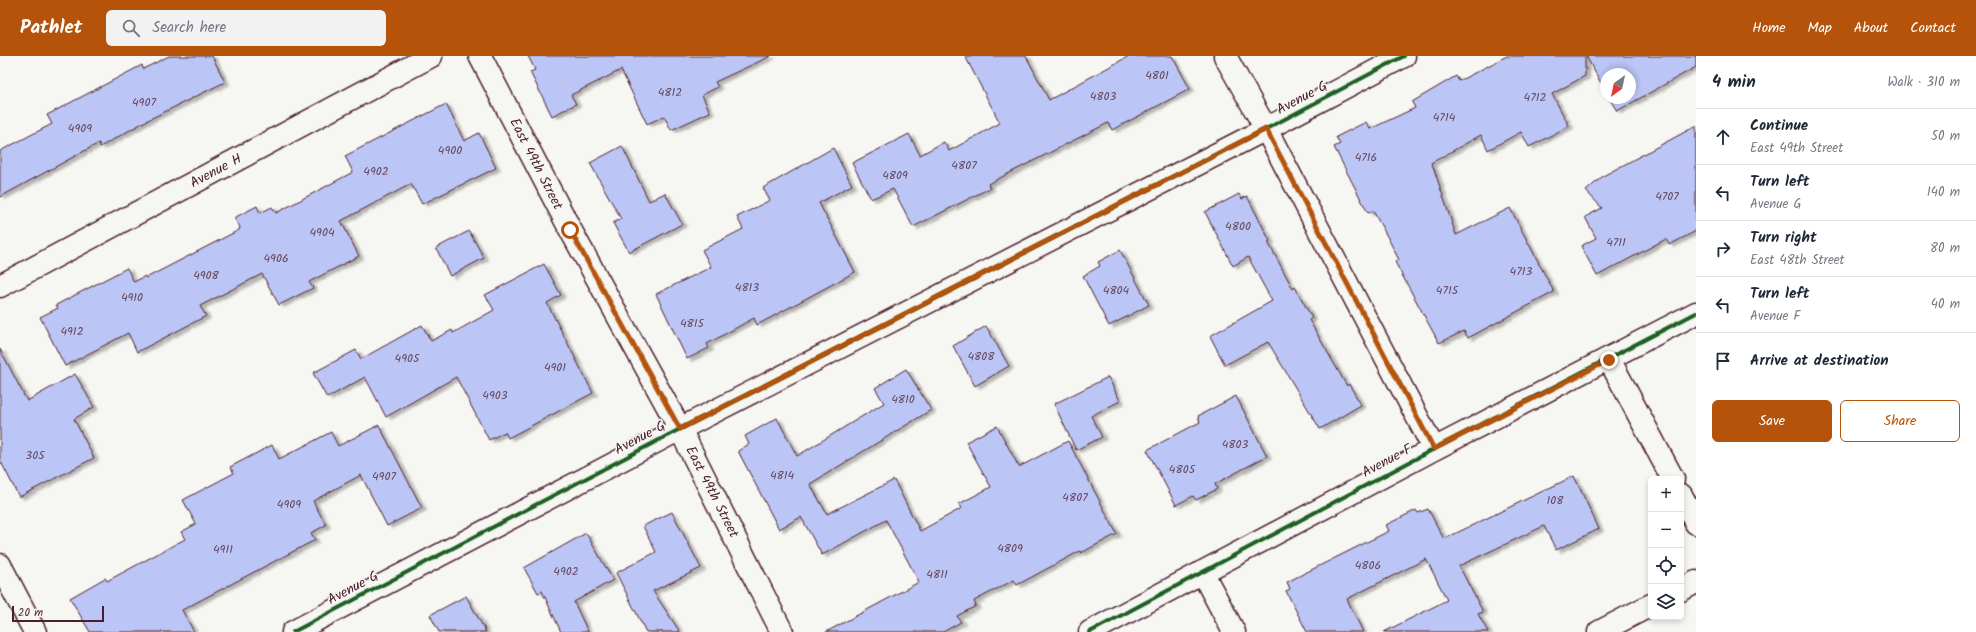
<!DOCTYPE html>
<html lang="en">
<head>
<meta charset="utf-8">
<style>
  body { margin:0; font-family:Kalam,sans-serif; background:#f2f2f3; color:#1f2937 }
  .controls { position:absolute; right:12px; bottom:12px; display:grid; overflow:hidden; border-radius:6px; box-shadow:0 2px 6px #0003 }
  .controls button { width:36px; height:36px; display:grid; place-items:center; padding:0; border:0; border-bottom:1px solid #e0e1e3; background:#fff; color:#1f2937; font:20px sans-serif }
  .compass { position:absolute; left:1600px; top:12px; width:36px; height:36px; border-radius:50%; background:#fff; box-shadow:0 2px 6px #0003; rotate:213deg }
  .scale { position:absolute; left:12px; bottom:10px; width:92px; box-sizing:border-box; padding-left:4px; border:2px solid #4a1f2b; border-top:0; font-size:11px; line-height:14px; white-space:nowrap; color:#4a1f2b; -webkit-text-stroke:3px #f6f6f2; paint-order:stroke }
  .stop { position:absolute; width:12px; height:12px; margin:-9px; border:3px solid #b45309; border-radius:50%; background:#fff }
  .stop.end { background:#b45309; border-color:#fff; box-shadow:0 1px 4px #0008 }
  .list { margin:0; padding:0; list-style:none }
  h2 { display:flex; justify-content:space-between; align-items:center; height:52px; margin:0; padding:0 16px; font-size:17px }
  h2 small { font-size:13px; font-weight:400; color:#747a83 }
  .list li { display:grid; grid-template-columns:26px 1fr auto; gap:12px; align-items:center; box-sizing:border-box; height:56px; padding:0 16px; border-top:1px solid #e0e1e3 }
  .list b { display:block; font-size:15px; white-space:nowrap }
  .list p { margin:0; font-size:13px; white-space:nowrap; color:#747a83 }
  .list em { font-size:13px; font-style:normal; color:#747a83 }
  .actions { display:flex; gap:8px; padding:12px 16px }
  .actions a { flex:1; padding:9px 0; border:1px solid #b45309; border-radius:6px; text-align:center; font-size:14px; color:#b45309 }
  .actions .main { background:#b45309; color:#fff }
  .icon { flex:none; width:22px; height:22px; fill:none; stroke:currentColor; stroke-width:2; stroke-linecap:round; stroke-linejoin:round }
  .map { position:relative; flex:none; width:1696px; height:576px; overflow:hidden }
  header { display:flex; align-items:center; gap:24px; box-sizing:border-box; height:56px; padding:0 20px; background:#b45309; color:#fff }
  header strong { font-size:19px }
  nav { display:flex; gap:22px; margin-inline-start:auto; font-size:14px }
  .search { width:280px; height:36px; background:#f2f2f3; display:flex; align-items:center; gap:10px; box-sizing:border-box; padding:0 14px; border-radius:6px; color:#747a83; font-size:15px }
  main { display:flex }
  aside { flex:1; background:#fff }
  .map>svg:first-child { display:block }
  .building { fill:#bbc5f6; stroke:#4a1f2b; filter:url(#shadow) }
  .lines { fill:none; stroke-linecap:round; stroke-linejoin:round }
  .minor-casing { stroke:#4a1f2b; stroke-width:25 }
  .minor { stroke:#f6f6f2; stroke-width:22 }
  .cycleway-casing { stroke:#f6f6f2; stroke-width:6 }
  .cycleway { stroke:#1b5e20; stroke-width:4 }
  .route { stroke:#b45309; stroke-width:5 }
  .labels { text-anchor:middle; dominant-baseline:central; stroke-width:3; stroke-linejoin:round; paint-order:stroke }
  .number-label { font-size:12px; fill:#66485e }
  .street-label { font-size:14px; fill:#4a1f2b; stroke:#f6f6f2 }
</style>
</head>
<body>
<header>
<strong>Pathlet</strong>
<div class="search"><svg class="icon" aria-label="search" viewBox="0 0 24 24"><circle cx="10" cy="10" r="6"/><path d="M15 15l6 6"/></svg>Search here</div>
<nav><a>Home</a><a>Map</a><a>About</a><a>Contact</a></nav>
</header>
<main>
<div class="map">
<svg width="1696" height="576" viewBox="0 0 1696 576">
  <defs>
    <filter id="shadow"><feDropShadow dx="4.5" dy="2.5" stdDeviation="1" flood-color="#0004"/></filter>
  </defs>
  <rect width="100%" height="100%" fill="#f6f6f2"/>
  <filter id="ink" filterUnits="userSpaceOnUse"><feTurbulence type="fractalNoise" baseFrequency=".025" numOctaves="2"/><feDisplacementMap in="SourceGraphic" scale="8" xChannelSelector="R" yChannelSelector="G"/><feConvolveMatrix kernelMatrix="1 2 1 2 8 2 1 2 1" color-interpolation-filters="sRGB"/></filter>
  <g filter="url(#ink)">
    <path class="building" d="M169,0H212L225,26L146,65L100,91L99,87L0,141V95L52,68L47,59L142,9L143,13Z
      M528,0H771L715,26L718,31L702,39L710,56L671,74L664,60L647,68L621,14L571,39L576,48L552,60L530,16L535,14Z
      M965,0H1026L1049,44L1129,0H1172L1190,33L1112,74L1108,67L988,128L990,132L913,171L893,133L871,143L852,107L909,78L920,99L944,86L949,95L1000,67Z
      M1507,0H1585V20L1552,38L1569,70L1529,91L1521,76L1488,94L1481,79L1431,107L1434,113L1456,179L1510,152L1554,236L1468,282L1464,275L1439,287L1395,206L1399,204L1388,182L1373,155L1368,157L1334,91L1340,88L1336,81L1366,66L1370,73L1415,52L1412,46L1456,20L1459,25Z
      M1586,0H1696V11L1617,55L1609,42H1630V18H1606V36Z
      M446,48L464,85L479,77L496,112L422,148L411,128L341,165L359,200L309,226L313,232L279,249L262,218L200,250L206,260L137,296L128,277L65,310L40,261L58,252L56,249L127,212L134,226L145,220L146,222L239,174L240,171L234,162L257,150L260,157L272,151L276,157L353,116L345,100Z
      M1696,70V175L1669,189L1666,183L1597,220L1581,190L1596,182L1585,161L1602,152L1586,135L1603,120Z
      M622,90L649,145L665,137L682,168L629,196L613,167L621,163L590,107Z
      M833,92L852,129L819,147L855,216L757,269L754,262L707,288L709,292L687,303L656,238L711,211L702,194L743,173L737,161L770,144L763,132Z
      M1239,138L1242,143L1247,140L1270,185L1268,186L1293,233L1295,231L1312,262L1309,264L1347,330L1349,328L1361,349L1320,373L1268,286L1225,309L1210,280L1272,245L1248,201L1233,210L1205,156Z
      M469,175L484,202L450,220L436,192Z
      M1120,194L1149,249L1109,270L1083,220L1100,210L1098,206Z
      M544,208L561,239L547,247L593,337L508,382L505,376L489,384L456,321L386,361L365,321L327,342L313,317L356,294L361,303L422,269L431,285L452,274L453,277L494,254L485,239Z
      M986,270L1009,310L975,330L953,290Z
      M0,293L27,345L75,318L94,351L74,363L94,402L19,441L0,404Z
      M906,313L931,354L810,428L827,458L894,424L920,475L962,452L959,448L991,431L966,386L997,370L1019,411L1068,385L1117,478L1081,497L1080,495L1017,529L1014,524L974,545L976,550L957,560L961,566L943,576H826L919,526L886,464L822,499L801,461L779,473L738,395L749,388L745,380L777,362L797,400L884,347L875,332Z
      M1108,321L1120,345L1091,360L1102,381L1076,394L1054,348Z
      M1236,340L1267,400L1215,428L1217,433L1196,444L1193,440L1176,449L1147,394L1200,366L1198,360Z
      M379,369L422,452L387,470L361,419L313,445L326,469L311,477L315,484L182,554L194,576H90L70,542L105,522L107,525L185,483L181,476L196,468L183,444L234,417L230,411L272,389L279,403L331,376L338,390Z
      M1574,420L1599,473L1556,494L1544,470L1459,510L1483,556L1478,558L1488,576H1384L1447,544L1426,503L1347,543L1363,576H1307L1286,535L1290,533L1287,526L1389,475L1386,469L1416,454L1418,457L1428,453L1444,483Z
      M672,456L701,512L653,535L680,576H646L616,517L656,496L643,470Z
      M586,477L613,524L574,546L588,576H561L542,535L538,537L524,512Z
      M466,540L486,576H439L430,559Z"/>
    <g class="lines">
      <g class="minor-casing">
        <path id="minor" d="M480,0L570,173L680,373L782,576
          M1225,0L1266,73L1434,393
          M0,230L431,0
          M1609,303L1673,423
          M1681,439L1696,467
          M0,509L35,576
          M1202,516L1234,576
          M1681,534L1696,526
          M293,576L680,373L1266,73L1404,0
          M1090,576L1434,393L1696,257
          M1599,576L1651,549"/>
      </g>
      <use href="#minor" class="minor"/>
      <g class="cycleway-casing">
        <path id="cycleway" d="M293,576L680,373L1266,73L1404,0
          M1090,576L1434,393L1696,257"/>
      </g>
      <use href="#cycleway" class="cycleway"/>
    </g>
  </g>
  <g class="lines" filter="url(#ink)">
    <path class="route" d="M570,174L680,373L1266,73L1434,393L1609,304"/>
  </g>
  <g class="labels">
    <g class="number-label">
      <text x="1157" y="19">4801</text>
      <text x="670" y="36">4812</text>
      <text x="1103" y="40">4803</text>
      <text x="1535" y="41">4712</text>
      <text x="144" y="46">4907</text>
      <text x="1444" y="61">4714</text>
      <text x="80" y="72">4909</text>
      <text x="450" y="94">4900</text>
      <text x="1366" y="101">4716</text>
      <text x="964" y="109">4807</text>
      <text x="376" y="115">4902</text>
      <text x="895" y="119">4809</text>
      <text x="1667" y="140">4707</text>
      <text x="1238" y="170">4800</text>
      <text x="322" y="176">4904</text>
      <text x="1616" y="186">4711</text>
      <text x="276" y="202">4906</text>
      <text x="1521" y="215">4713</text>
      <text x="206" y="219">4908</text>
      <text x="747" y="231">4813</text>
      <text x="1116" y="234">4804</text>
      <text x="1447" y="234">4715</text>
      <text x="132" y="241">4910</text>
      <text x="692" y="267">4815</text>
      <text x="72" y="275">4912</text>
      <text x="981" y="300">4808</text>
      <text x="407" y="302">4905</text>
      <text x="555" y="311">4901</text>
      <text x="495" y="339">4903</text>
      <text x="903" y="343">4810</text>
      <text x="1235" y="388">4803</text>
      <text x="35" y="399">305</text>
      <text x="1182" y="413">4805</text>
      <text x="782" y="419">4814</text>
      <text x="384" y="420">4907</text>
      <text x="1075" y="441">4807</text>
      <text x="1555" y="444">108</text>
      <text x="289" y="448">4909</text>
      <text x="1010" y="492">4809</text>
      <text x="223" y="493">4911</text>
      <text x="1368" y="509">4806</text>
      <text x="566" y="515">4902</text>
      <text x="937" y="518">4811</text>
    </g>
    <g class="street-label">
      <text transform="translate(1302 42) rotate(-28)">Avenue G</text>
      <text transform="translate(536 108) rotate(63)">East 49th Street</text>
      <text transform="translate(216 115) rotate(-28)">Avenue H</text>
      <text transform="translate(640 382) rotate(-28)">Avenue G</text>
      <text transform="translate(1387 405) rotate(-28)">Avenue F</text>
      <text transform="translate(712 436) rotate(63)">East 49th Street</text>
      <text transform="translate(353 532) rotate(-28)">Avenue G</text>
    </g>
  </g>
</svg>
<div class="controls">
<button>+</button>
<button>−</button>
<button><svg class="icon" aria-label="locate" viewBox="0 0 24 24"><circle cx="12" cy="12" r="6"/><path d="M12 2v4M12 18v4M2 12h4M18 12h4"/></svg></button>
<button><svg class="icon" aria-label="layers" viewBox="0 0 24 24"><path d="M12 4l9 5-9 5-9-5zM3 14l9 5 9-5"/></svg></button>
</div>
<svg class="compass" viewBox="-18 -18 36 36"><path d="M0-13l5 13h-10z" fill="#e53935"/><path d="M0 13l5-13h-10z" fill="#747a83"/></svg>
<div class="scale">20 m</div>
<div class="stop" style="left:570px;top:174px"></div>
<div class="stop end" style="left:1609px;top:304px"></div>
</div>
<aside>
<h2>4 min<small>Walk · 310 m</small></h2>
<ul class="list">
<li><svg class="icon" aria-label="ahead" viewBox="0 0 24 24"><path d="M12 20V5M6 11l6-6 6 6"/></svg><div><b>Continue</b><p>East 49th Street</p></div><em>50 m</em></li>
<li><svg class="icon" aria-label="left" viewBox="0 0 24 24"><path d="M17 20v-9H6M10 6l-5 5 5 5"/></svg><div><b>Turn left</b><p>Avenue G</p></div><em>140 m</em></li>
<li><svg class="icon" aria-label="right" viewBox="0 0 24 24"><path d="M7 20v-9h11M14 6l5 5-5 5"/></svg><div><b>Turn right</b><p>East 48th Street</p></div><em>80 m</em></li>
<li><svg class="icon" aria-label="left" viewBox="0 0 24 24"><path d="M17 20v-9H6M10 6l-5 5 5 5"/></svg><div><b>Turn left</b><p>Avenue F</p></div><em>40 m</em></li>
<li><svg class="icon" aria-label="arrive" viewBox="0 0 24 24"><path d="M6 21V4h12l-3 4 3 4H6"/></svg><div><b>Arrive at destination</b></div></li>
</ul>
<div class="actions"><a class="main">Save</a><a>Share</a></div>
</aside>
</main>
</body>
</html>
